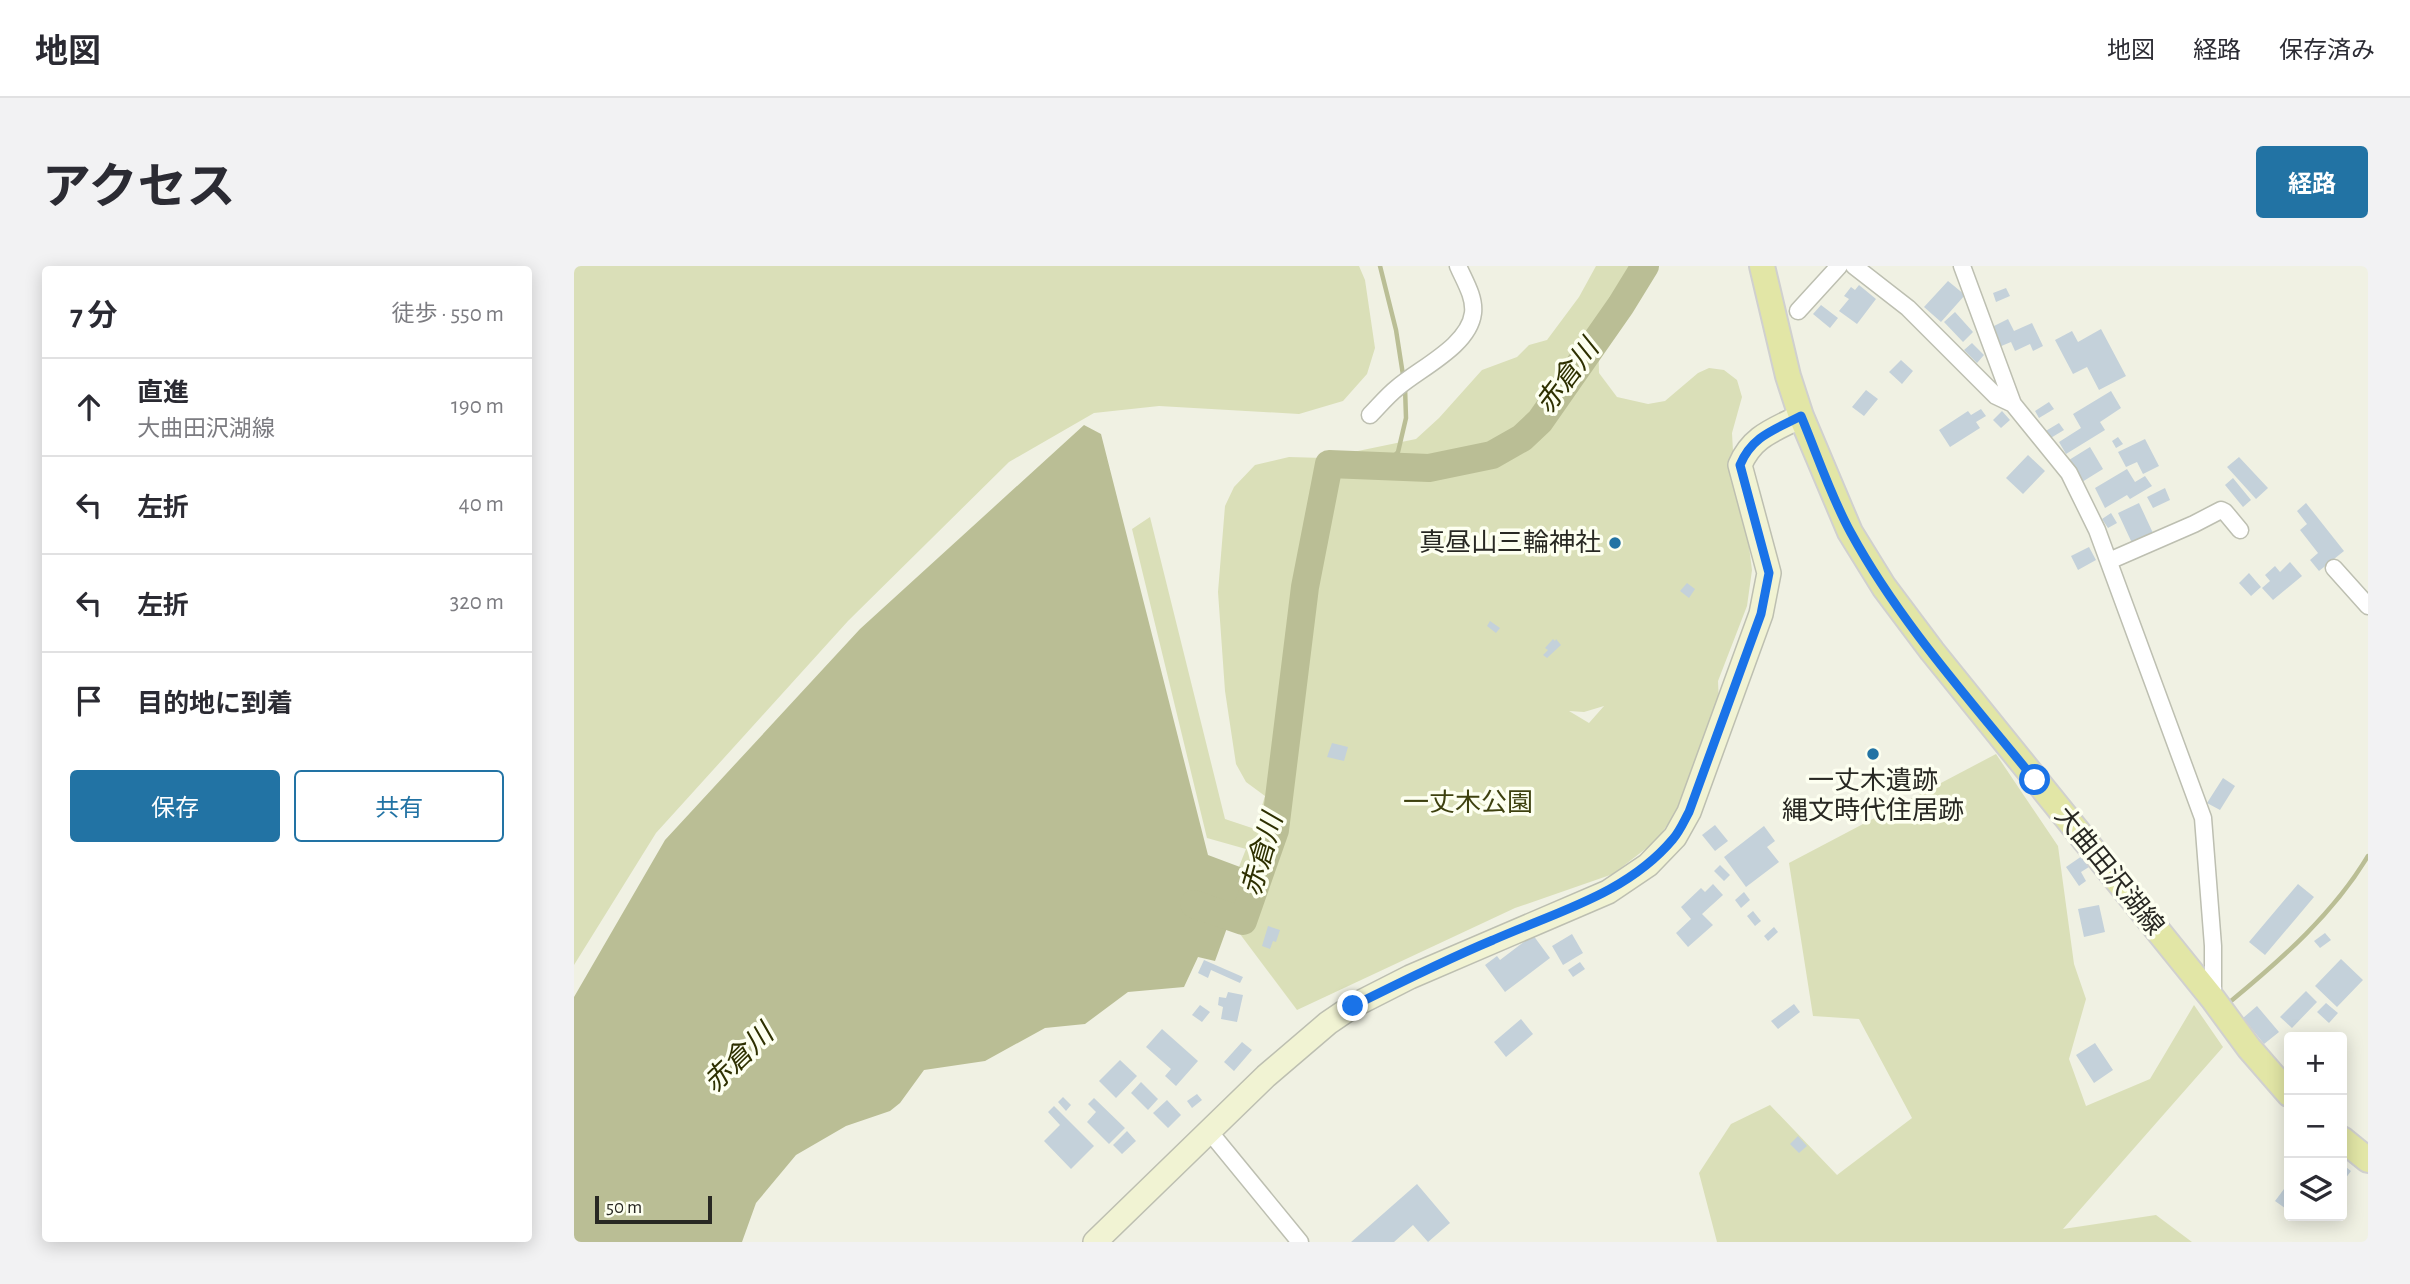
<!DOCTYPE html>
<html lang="ja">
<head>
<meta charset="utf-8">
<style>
  body { margin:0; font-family:"Alegreya Sans","Noto Sans JP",sans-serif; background:#f2f2f3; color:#2b2b33 }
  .controls { position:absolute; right:21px; bottom:21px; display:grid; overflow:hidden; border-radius:7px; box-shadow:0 4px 18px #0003 }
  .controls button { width:63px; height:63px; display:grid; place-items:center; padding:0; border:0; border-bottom:2px solid #e1e1e2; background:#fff; color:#2b2b33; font:35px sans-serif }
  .scale { position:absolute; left:21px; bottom:18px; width:117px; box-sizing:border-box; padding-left:7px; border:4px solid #282823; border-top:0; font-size:19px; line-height:24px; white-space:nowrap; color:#282823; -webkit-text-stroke:5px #fdfff0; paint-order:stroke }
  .stop { position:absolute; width:21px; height:21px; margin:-16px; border:5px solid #1a73e8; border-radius:50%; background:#fff }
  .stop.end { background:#1a73e8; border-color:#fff; box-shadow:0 2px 7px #0008 }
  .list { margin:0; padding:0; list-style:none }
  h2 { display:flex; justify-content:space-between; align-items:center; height:91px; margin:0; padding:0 28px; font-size:30px }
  h2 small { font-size:23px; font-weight:400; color:#7c7c81 }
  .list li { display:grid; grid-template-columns:46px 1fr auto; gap:21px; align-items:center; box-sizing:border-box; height:98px; padding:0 28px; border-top:2px solid #e1e1e2 }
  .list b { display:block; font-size:26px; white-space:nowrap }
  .list p { margin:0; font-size:23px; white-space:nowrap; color:#7c7c81 }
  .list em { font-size:23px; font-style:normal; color:#7c7c81 }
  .actions { display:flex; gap:14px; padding:21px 28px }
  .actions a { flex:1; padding:16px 0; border:2px solid #2273a4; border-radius:7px; text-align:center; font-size:24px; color:#2273a4 }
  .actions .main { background:#2273a4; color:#fff }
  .icon { flex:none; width:38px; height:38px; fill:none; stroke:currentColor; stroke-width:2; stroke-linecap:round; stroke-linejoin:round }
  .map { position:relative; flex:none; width:1794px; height:976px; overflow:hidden; border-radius:7px }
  header { display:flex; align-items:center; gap:42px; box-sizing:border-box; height:98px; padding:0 35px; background:#fff; border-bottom:2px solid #e1e1e2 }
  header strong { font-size:33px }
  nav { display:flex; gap:38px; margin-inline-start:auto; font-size:24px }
  .intro { display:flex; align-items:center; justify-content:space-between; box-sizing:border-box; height:168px; padding:0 42px }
  h1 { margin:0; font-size:49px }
  .button { padding:18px 32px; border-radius:7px; background:#2273a4; color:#fff; font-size:24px; font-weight:700 }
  main { display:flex; gap:42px; padding:0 42px }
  aside { flex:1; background:#fff; border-radius:7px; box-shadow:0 4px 18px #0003 }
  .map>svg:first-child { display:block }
  .green { fill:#dadfb8; fill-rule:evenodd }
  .water { fill:#babe95 }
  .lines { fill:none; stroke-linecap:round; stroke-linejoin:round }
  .stream { stroke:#babe95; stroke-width:4.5 }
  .river { stroke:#babe95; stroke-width:28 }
  .building { fill:#c4d1da }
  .street-casing { stroke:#bdbfb1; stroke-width:19 }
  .secondary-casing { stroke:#bdbfb1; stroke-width:26 }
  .primary-casing { stroke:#d0d0cf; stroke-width:28 }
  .street { stroke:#fff; stroke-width:16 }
  .secondary { stroke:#f1f3d3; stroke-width:23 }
  .primary { stroke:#e2e6a6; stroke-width:24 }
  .route { stroke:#1a73e8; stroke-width:9 }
  .poi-dot { fill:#2273a4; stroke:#fdfff0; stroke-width:2.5 }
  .labels { text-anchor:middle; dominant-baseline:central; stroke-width:7; stroke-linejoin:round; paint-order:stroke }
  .poi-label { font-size:26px; fill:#282823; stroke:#fdfff0; text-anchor:end }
  .park-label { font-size:26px; fill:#3e410f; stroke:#fdfff0 }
  .street-label { font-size:26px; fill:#282823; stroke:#fdfff0 }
  .water-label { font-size:28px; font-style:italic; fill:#2e3000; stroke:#fdfff0 }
</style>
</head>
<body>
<header>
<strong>地図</strong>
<nav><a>地図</a><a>経路</a><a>保存済み</a></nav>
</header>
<div class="intro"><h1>アクセス</h1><a class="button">経路</a></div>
<main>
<aside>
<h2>7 分<small>徒歩 · 550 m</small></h2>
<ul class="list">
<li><svg class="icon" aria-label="ahead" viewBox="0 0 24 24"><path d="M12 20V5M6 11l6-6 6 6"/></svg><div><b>直進</b><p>大曲田沢湖線</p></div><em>190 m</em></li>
<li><svg class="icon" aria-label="left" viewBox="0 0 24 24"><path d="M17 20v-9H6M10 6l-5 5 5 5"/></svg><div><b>左折</b></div><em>40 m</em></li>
<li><svg class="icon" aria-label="left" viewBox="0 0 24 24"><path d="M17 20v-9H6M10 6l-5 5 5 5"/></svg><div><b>左折</b></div><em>320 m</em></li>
<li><svg class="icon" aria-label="arrive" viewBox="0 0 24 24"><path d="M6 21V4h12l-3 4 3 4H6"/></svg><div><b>目的地に到着</b></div></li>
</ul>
<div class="actions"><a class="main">保存</a><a>共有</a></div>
</aside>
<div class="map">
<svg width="1794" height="976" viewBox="0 0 1794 976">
  <rect width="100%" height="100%" fill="#f0f1e3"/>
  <path class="green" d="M0,0H785L791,14L801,82L793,108L769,135L725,148L585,140L520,147L435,196L274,355L82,567L0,699Z
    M1022,0H1056L1037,30L1024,63L1025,107L1043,131L1074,138L1091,135L1124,107L1135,102L1150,104L1163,114L1168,131L1158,167L1161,221L1173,264L1178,304L1173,340L1144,415L1145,438L1102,546L1083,574L1039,608L941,642L723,744L648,644L672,583L633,572L558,263L576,251L651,553L681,563L691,530L672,516L662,498L651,425L644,326L651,240L660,221L681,199L715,191L750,192L842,173L865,152L908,104L943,91L955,79L973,74L1005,31ZM1030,440L1015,457L995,445L1010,446Z
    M1422,488L1484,580L1500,698L1512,733L1495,793L1512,840L1576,813L1620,739L1649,781L1489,963L1582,949L1618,976H1143L1125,907L1157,858L1196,839L1263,909L1338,852L1285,753L1239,750L1215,597Z"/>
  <path class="water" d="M510,159L527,168L634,589L674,604L641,695L624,691L610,721L554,726L511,758L471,762L411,795L350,804L326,837L316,845L272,860L222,889L182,937L168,976H0V731L91,574L286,363Z"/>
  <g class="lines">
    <path class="stream" d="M806,0L822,64L829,109
      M808,202L824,186L832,152L831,121
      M1657,735C1708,693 1760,647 1794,590"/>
    <path class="river" d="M620,638L669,655L701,564L731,321L755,198L855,202L918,189L948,172L966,155L1047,39L1071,0"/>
  </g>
  <path class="building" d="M1374,15L1391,29L1367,56L1350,41Z
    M1285,19L1302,33L1283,58L1265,45L1275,33L1270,30L1277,21L1281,24Z
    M1432,22L1436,30L1422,36L1419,27Z
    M1247,39L1264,52L1256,62L1239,48Z
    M1381,46L1399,66L1389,76L1370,56Z
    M1434,53L1440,65L1458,57L1469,80L1459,85L1456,78L1441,85L1437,76L1425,81L1416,62Z
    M1527,63L1552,110L1525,124L1513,101L1499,108L1481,74L1498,65L1504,76Z
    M1398,77L1410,89L1403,97L1390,84Z
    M1327,94L1339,105L1328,118L1315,106Z
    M1292,124L1304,133L1290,150L1278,141Z
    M1537,125L1547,142L1526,156L1531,164L1492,188L1485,176L1507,162L1499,148Z
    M1475,136L1480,143L1465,152L1461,145Z
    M1407,143L1412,150L1402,156L1406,162L1376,181L1365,164L1394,145L1397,149Z
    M1428,145L1436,154L1427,162L1419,154Z
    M1485,157L1490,164L1475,173L1470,166Z
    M1544,171L1549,178L1542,182L1538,175Z
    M1571,173L1585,200L1569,208L1563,196L1552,201L1544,186Z
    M1516,181L1529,203L1508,216L1495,194Z
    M1454,189L1471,205L1449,228L1432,212Z
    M1665,191L1694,222L1682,233L1653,201Z
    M1553,203L1561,216L1571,210L1578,220L1556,233L1553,229L1531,242L1521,222Z
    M1659,212L1677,234L1669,241L1651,219Z
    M1591,222L1596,234L1579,242L1573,231Z
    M1565,237L1579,267L1558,277L1544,247Z
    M1732,237L1770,285L1745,305L1736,294L1744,287L1726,264L1733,258L1723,245Z
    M1537,247L1543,257L1534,262L1528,253Z
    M1515,281L1522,294L1504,304L1497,290Z
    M1716,296L1728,310L1699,334L1688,322L1696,315L1691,309L1701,300L1706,306Z
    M1675,307L1687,321L1677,330L1665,317Z
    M1113,317L1121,323L1115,332L1106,325Z
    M916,355L926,362L922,367L913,360Z
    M979,373L981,375L982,373L987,379L973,392L969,389L974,384L971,382Z
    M758,477L774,481L770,495L753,491Z
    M1649,512L1661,520L1646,544L1633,537Z
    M1141,559L1154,575L1141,585L1128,569Z
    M1190,560L1201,575L1193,581L1205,596L1172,621L1150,591Z
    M1508,590L1515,601L1507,606L1512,615L1505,620L1492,601Z
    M1146,599L1156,609L1150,615L1140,605Z
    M1139,618L1149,629L1128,648L1139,659L1114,681L1102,667L1117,653L1107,641L1127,622L1131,626Z
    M1724,618L1740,631L1691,689L1675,676Z
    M1170,626L1176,634L1167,642L1161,634Z
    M1525,639L1531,666L1510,671L1504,643Z
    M1179,645L1187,655L1181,660L1173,650Z
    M694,660L706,664L702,676L699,675L696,683L688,680Z
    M1200,661L1204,666L1194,675L1190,670Z
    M1751,667L1757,674L1746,682L1740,675Z
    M998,668L1009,687L989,699L978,680Z
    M959,669L976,692L931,726L911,699L923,690L926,694Z
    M1767,693L1789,714L1763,741L1741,720Z
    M630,694L669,711L666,717L637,704L634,712L624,707Z
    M1006,696L1011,703L999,711L994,704Z
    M1732,725L1743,736L1718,762L1706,751Z
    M654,726L669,729L663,756L647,753L649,741L644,739L645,731L652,732Z
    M1752,737L1764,747L1755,757L1743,746Z
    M1220,738L1226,746L1204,763L1197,755Z
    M626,739L636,746L628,756L618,749Z
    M1683,740L1705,766L1690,778L1669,752Z
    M947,753L959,768L932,791L920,776Z
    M588,763L624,795L602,820L591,810L597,803L572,781Z
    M668,776L678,784L660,805L650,796Z
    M1521,777L1539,804L1520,817L1502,789Z
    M546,794L563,810L542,832L525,815Z
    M567,816L584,833L574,844L557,827Z
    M623,828L628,834L618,842L613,835Z
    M489,831L497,839L492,845L484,836Z
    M520,832L551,862L535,878L513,856L522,846L514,838Z
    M593,834L607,849L594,862L579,847Z
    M480,840L520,880L497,903L470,875L486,859L474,846Z
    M553,865L562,875L548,888L539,879Z
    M1224,870L1233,880L1225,887L1216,878Z
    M1768,898L1777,905L1768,917Z
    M843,918L876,957L854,976L839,959L820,976H777Z
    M1710,923L1715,927V945L1701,935Z"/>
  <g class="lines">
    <g class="street-casing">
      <path id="street" d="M1280,0L1334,42L1422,130L1439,138
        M1388,0L1439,138L1495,207L1523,264L1629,552L1639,680V733
        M1224,45L1265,0
        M796,149C805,140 813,130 823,122C846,102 895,80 899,47C901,31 890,14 884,0
        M1535,295L1620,258L1647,244L1651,246L1666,264
        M1760,302L1794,340
        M635,865L726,976"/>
    </g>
    <g class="secondary-casing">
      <path id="secondary" d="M521,976L692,810L754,757L779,740L836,711L1034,626L1074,599L1101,571L1115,546L1187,348L1195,307L1166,199C1178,170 1200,164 1227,150"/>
    </g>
    <g class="primary-casing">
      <path id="primary" d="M1188,0L1214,110L1227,150L1276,266L1310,321L1358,385L1639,733L1675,782L1715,828
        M1768,873L1794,894"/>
    </g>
    <use href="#street" class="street"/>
    <use href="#secondary" class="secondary"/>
    <use href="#primary" class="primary"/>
  </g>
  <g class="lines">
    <path class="route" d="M779,740C825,717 871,694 919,674C982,646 1053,628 1099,573C1106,565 1110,555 1115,546L1187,348L1195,307L1166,199C1178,170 1200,164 1227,150C1243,188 1257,231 1277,267C1326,357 1397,435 1461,514"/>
  </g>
  <g class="poi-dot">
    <circle cx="1041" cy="277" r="7"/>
    <circle cx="1299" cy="488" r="7"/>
  </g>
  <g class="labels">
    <g class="poi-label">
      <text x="1027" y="277">真昼山三輪神社</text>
      <text x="1299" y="515" text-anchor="middle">一丈木遺跡<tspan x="1299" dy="30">縄文時代住居跡</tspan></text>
    </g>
    <g class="park-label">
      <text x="894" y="537">一丈木公園</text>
    </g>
    <g class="street-label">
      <text transform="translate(1535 605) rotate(51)">大曲田沢湖線</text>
    </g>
    <g class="water-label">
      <text transform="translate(994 111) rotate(-53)">赤倉川</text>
      <text transform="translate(689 589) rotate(-74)">赤倉川</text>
      <text transform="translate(165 793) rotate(-44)">赤倉川</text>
    </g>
  </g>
</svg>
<div class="controls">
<button>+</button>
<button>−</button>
<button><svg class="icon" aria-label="layers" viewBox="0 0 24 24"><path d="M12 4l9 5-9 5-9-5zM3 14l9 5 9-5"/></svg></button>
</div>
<div class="scale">50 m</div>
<div class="stop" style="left:1461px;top:514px"></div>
<div class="stop end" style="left:779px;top:740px"></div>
</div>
</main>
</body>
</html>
